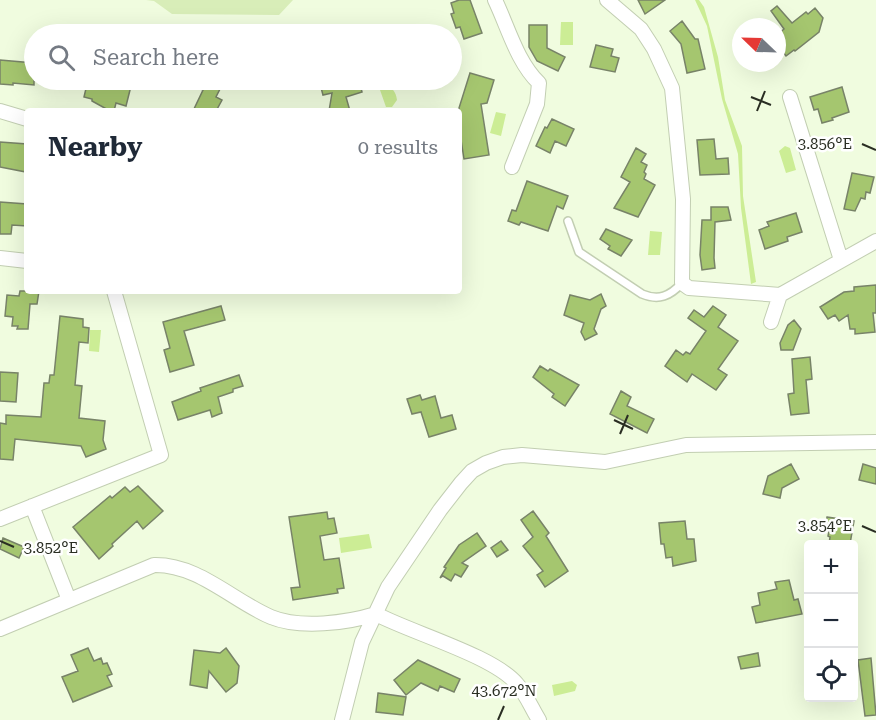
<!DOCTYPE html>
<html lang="en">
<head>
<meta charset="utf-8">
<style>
  body { margin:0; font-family:"Roboto Serif",serif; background:#f6f6f7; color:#1f2937 }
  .controls { position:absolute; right:18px; bottom:18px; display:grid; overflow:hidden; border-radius:6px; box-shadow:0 6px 24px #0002 }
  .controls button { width:54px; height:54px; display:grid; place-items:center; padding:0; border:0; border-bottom:2px solid #e0e1e3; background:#fff; color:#1f2937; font:30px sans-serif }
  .compass { position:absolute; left:732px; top:18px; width:54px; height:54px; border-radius:50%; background:#fff; box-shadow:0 6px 24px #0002; rotate:293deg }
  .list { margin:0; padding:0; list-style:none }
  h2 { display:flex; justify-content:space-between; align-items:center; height:78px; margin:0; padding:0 24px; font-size:26px }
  h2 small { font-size:20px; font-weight:400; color:#747a83 }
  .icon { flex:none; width:33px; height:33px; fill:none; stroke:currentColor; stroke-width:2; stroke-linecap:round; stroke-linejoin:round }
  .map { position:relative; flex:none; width:876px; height:720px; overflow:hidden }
  .search { position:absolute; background:#fff; box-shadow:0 6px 24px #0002; left:24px; top:24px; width:438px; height:66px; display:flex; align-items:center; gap:15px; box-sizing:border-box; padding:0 21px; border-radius:33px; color:#747a83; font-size:22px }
  .panel { position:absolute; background:#fff; box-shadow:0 6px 24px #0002; left:24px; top:108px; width:438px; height:186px; border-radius:6px }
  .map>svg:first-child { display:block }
  .green { fill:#d8edb8 }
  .water { fill:#cced95 }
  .building { fill:#a5c66f; stroke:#788368; stroke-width:1.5 }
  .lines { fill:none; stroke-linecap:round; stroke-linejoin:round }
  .service-casing { stroke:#c2ceb2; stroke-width:10 }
  .minor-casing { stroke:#c2ceb2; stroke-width:16 }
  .service { stroke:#fff; stroke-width:7 }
  .minor { stroke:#fff; stroke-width:14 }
  .ticks { fill:none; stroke:#2a2e23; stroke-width:2 }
  .ticks-label { font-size:15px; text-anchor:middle; fill:#2a2e23; stroke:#fff; stroke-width:5; stroke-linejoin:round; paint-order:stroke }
</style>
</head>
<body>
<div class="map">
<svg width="876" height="720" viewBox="0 0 876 720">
  <rect width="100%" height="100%" fill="#f0fcdf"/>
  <path class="green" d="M146,0H293L279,15L172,14L154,1Z"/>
  <path class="water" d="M695,0H699L704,7L718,57L725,100L742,146L743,196L756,282L751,284L741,208L738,154L722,99L707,26Z
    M561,22H573V45H560Z
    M385,84C392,87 396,92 397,100L392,107H386L380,90V87Z
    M496,112L506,114L501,136L490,133Z
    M785,146L790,148L796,170L786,173L779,151Z
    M650,231L662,232L660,255H648Z
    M90,330H101L99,352L89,351Z
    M369,534L372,548L341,553L339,538Z
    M572,681L577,685L575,691L554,696L552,685Z"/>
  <path class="building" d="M459,0H470L482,33L464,39L460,27L456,28L451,14L454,13L451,3Z
    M638,0H665L645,14Z
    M777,6L792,23L806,12L808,14L815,8L823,18L819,32L795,51L794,50L786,56L777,44V35L784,29L771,11Z
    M682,21L695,39H698L705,69L687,73L681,44L670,31Z
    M529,25H547V48L565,57L558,71L537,61L529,47Z
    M596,45L613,49L611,56L619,58L615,72L590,67Z
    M0,60L34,63V85L13,83V85L0,84Z
    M470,73L494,80L487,103L481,104L489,155L464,159L459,127V108Z
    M88,80H122L132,82L126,106L116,103L114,111H110L92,101V99L84,97Z
    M182,80H217L223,83L216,97L222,100L216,111H193L203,90Z
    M319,80H359L362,92L346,97L350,111H329L332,93L323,95Z
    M842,87L849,112L832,118L833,120L822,123L818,109L814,110L810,97Z
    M552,119L574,129L566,146L555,141L550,153L536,146L545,127L547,128Z
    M714,139L716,159L728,158L729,174L700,175L697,140Z
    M0,142L27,144L26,172L0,167Z
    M636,148L646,154L641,162L647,165L644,172L646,174L644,179L655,185L638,217L614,208L630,182L621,177Z
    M852,173L874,177L870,193L866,192L865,199L861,198L855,211L844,209Z
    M527,181L568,196L563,209L557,206L548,231L521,222L519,225L508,221L512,210L516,211Z
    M0,202L27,204V226L12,225L11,234H0Z
    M711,207H728L731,220L715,222L714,258L715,268L702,270L700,255L702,220H711Z
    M796,213L802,232L787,237L788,241L765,249L759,230L769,226L767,222Z
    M606,229L632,240L621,256L608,249L610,246L600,239Z
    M876,285V313H873L875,332L855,334V329H850L848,315L839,321L835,315L828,319L820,307L844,292L854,291V287Z
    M20,291H39L37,304H30L28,329H17L18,326H12L13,317L5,316L7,295L19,296Z
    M601,294L606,306L601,309L594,329L597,334L585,340L581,332L584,323L564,315L570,295L590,300Z
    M221,306L225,320L184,331L194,365L170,372L164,350L170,348L163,322Z
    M713,306L726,315L718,327L738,341L718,369L727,375L716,390L692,374L687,382L665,366L676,350L683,355L686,352L690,354L706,331L688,318L694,310L704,317Z
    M60,316L83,319V327L89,328L88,343L79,342L75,385L82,386L79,418L105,421L103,440L106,449L86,457L81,446L15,439L13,460L0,459V423L6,424V415L41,417L44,383H49L50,375H54Z
    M794,320L801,329L793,350H781L780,343L788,325Z
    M810,357L812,379L806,380L809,413L791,415L788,394L794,393L792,359Z
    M540,366L548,371L550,369L579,385L565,406L552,397L554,394L533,377Z
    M0,372L18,373L16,402L0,401Z
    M239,375L243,386L233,389V392L218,397L222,413L212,417L210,410L178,420L172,402L201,391L200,388Z
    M621,391L631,397L627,406L654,419L647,433L610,414Z
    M420,395L422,400L435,396L441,418L452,415L456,429L429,437L421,412L412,414L407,399Z
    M791,464L799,479L782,488L780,498L763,494L768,476Z
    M863,464L876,468V484L859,480Z
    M138,486L163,511L143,529L137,521L112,544L113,546L99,559L73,527L110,496L112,498L125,487L130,492Z
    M533,511L549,533L546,536L568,571L545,587L537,575L543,571L523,546L533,537L521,520Z
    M327,512L328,519L334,518L337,533L320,536L324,560L339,558L344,588L337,589L338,593L293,600L291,588L300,587L289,517Z
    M827,517L854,521L850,544H829L830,537L828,536L829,531L825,530Z
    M685,521L687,539H694L696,561L673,566L672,557L666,558L664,544H661L659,523Z
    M477,533L486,546L462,563L468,566L461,577L455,574L451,581L443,576L440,578L446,568L444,567L459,545Z
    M3,538L24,547L19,558L0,549Z
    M501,541L508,550L497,557L491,548Z
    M789,580L794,600L798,599L802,614L756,623L752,607L760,605L758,593L777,589L775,582Z
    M88,648L94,661L101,658L103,664L107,663L112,674L107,676L112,686L73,702L62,677L78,671L71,655Z
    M226,648L239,666L237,683L226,692L209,671L207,688L190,685L194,650L220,653Z
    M758,653L760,666L741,669L738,657Z
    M871,658L876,715L865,716L858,660Z
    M418,660L460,679L454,692L440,686L438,691L421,683L406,695L394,680Z
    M378,693L406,697L403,715L376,712Z"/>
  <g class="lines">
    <g class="service-casing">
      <path id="service" d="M568,221L579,252L642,294C659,301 670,296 682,283"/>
    </g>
    <g class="minor-casing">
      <path id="minor" d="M495,0C508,27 517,62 539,83L537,104L512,167
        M607,0L641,29L654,49L672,88L683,199L682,283L689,288L780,295
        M790,97L841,260
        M0,111L27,119
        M0,258L27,261
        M771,322L780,295L876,241
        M32,506L69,600
        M0,519L161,455L114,291
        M376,614C412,633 494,656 517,684C526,694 532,709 539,720
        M0,629L154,565C198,564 233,601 271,617C300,629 347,623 376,614
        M342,720L362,642L388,587L440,510L461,483L472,471L486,463L503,457L522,455L605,462L686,445L876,442"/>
    </g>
    <use href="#service" class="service"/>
    <use href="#minor" class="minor"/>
  </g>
  <path class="ticks" d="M751,97L771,105M757,111L765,91M862,144L876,150M614,420L633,429M620,434L628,415M862,526L876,532M0,541L14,547M498,720L504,706"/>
  <g class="ticks-label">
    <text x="825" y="149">3.856°E</text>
    <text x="825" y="531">3.854°E</text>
    <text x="51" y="553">3.852°E</text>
    <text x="504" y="696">43.672°N</text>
  </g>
</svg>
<div class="controls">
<button>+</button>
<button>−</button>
<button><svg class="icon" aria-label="locate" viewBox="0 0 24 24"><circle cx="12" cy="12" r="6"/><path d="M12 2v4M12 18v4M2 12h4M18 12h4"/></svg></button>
</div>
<svg class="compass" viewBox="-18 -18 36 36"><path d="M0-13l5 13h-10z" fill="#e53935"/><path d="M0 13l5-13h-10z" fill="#747a83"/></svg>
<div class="search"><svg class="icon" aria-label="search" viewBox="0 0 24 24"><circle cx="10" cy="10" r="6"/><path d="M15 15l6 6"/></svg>Search here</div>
<section class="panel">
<h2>Nearby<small>0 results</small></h2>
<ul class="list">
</ul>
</section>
</div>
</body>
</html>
